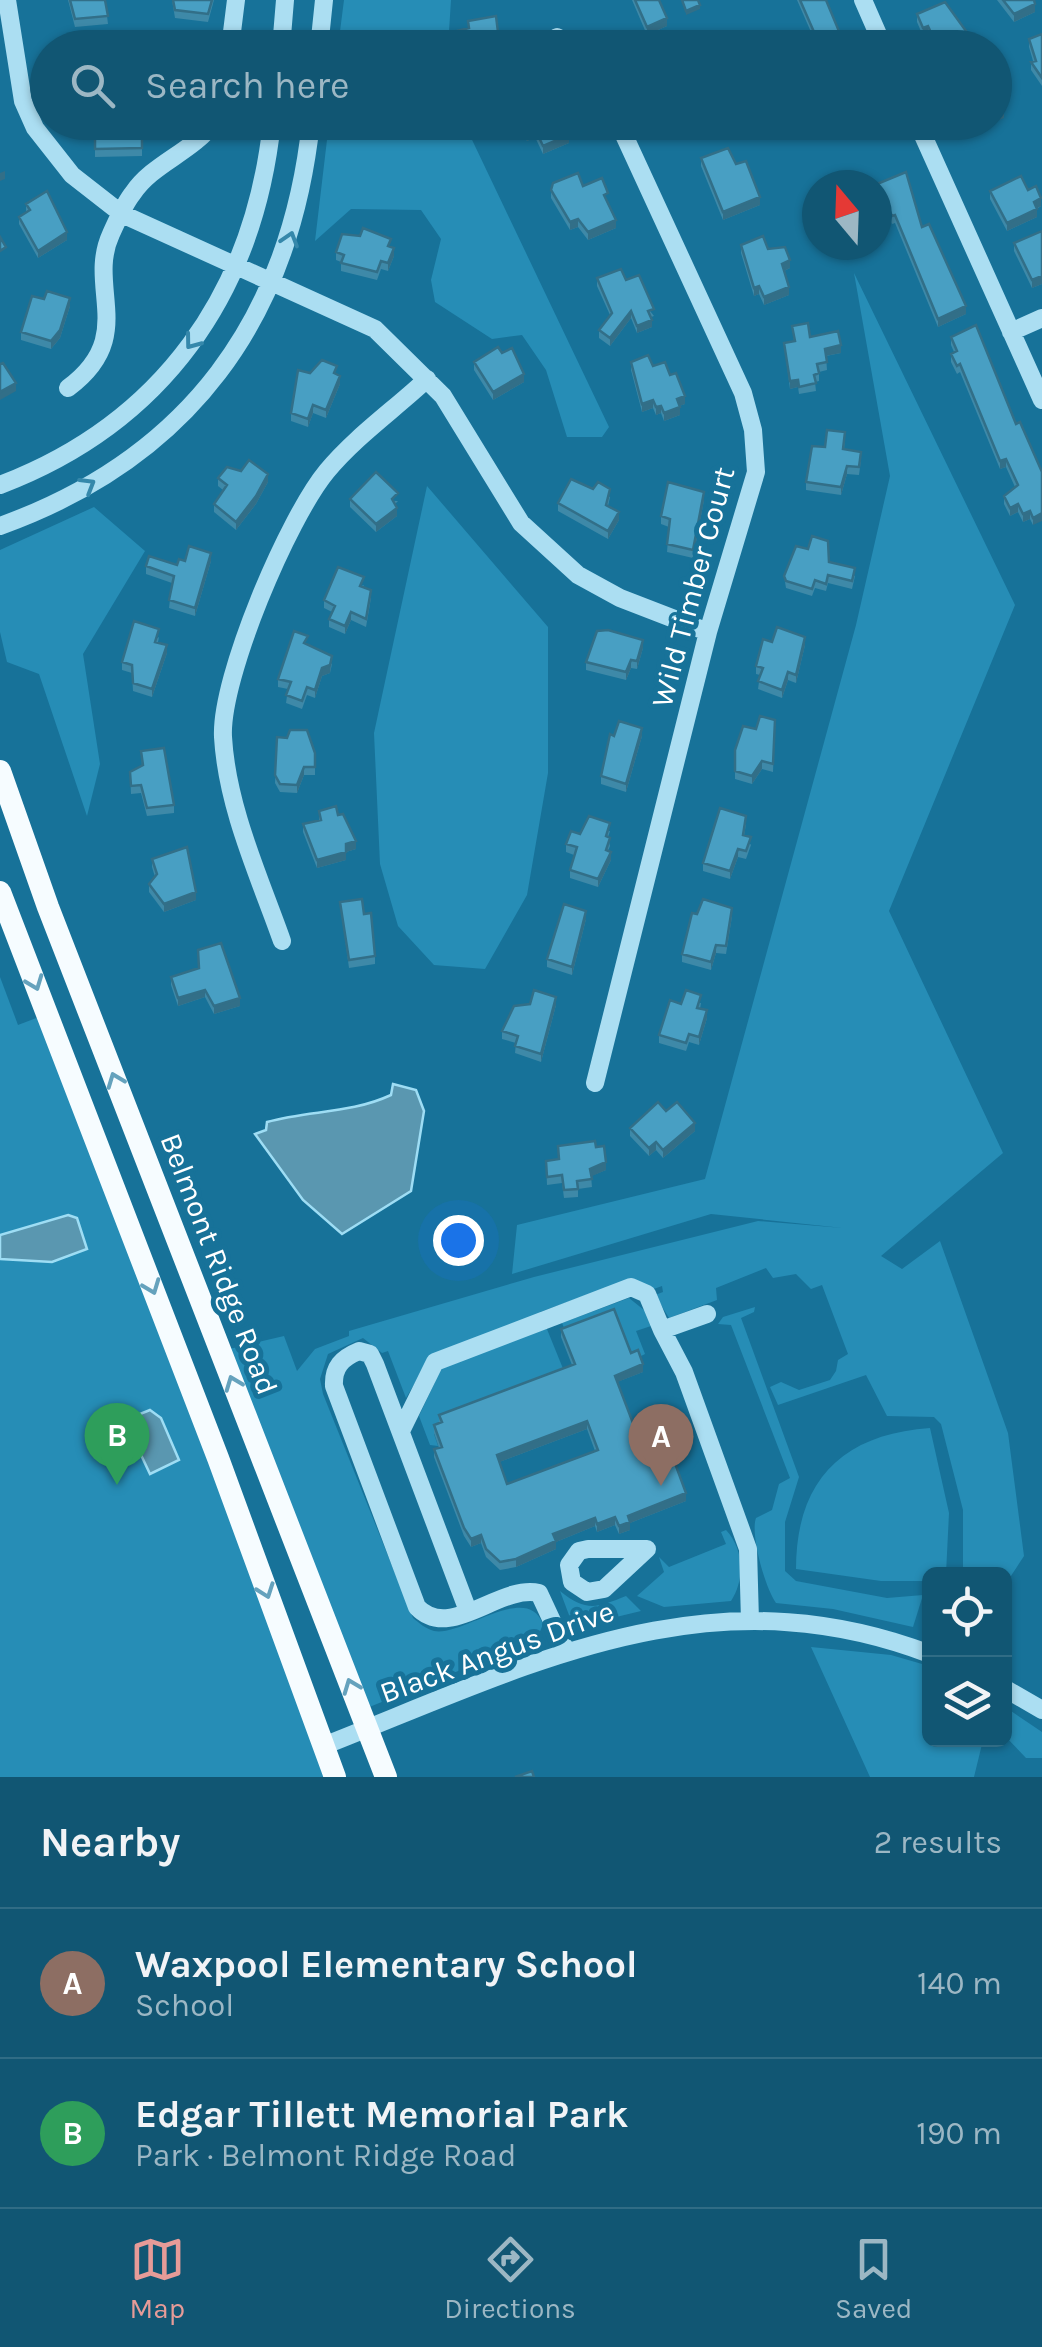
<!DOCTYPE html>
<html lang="en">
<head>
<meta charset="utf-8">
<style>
  body { margin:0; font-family:Karla,sans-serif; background:#1a5c78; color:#f1f3f6 }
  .controls { position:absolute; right:30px; bottom:30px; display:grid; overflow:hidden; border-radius:15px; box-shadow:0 2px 8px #0004 }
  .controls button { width:90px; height:90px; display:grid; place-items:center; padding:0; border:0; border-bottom:2px solid #306c85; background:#115673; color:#f1f3f6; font:50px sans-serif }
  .compass { position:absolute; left:802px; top:170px; width:90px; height:90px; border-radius:50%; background:#115673; box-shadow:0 2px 8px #0004; rotate:341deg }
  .you { position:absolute; left:458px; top:1240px; width:35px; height:35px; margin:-25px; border:8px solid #fff; border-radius:50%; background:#1a73e8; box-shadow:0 0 0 15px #1a73e833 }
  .badge { display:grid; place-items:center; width:65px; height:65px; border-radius:50%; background:#e69b98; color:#fff; font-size:32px; font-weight:700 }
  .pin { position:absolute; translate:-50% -82px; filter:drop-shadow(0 2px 5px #0008) }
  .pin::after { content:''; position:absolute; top:52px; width:35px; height:30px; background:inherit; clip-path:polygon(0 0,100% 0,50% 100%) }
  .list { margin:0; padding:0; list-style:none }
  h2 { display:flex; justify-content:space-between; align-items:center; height:130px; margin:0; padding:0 40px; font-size:42px }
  h2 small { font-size:32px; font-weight:400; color:#9cb7c4 }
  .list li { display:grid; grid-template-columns:65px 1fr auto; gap:30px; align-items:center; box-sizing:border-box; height:150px; padding:0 40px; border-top:2px solid #306c85 }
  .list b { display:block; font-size:38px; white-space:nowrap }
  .list p { margin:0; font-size:32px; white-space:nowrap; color:#9cb7c4 }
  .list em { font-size:32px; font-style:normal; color:#9cb7c4 }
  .icon { flex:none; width:55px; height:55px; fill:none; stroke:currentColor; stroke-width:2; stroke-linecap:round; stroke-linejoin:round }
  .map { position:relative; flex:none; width:1042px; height:1777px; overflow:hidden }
  .search { position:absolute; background:#115673; box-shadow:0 2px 8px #0004; left:30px; right:30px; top:30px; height:110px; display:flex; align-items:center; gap:25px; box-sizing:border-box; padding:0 35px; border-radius:55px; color:#9cb7c4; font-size:38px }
  .sheet { height:430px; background:#115673 }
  nav { display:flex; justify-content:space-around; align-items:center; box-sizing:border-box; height:140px; border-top:2px solid #306c85; background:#115673; font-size:28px; color:#9cb7c4 }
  nav a { display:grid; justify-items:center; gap:5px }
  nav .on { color:#e69b98 }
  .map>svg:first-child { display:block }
  .green { fill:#268db6 }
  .water { fill:#5a97b0; stroke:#9eddf4; stroke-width:2.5 }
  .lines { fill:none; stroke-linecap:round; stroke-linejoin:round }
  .minor { stroke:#abdef2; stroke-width:18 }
  .major { stroke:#f6fcff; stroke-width:22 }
  .wall { fill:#3e89a8; fill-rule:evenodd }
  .shaded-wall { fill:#326f88 }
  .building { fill:#489fc3; stroke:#326f88; stroke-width:2.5; fill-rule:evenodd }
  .oneway { stroke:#3588ab }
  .oneway2 { stroke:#65a2bd }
  .labels { text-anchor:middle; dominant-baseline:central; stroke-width:10; stroke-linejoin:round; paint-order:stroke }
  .street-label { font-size:30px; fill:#fff; stroke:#177299 }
</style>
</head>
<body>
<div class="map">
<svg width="1042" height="1777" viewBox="0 0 1042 1777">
  <rect width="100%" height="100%" fill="#177299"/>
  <path class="green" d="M344,0H451L448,47H338Z
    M329,123H464L609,427L602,437H567L546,370L522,335L492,339L435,302L431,280L441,239L421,210L351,209L315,241Z
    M854,273L1015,605L889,911L1003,1153L881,1256L902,1269L940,1241L1008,1433L1024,1556L1005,1585L1004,1574H963V1510L941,1424L934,1417L887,1416L866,1375L778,1405L770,1387L781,1382L799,1390L830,1380L836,1371L838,1360L848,1354L822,1285L811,1289L796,1274L773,1278L766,1268L716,1288L717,1300L669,1318L655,1295L663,1292L662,1286L651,1290L617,1284L540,1312L566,1376L434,1434L438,1446L430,1445L419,1416L435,1382L428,1361L406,1398L388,1351L382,1353L363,1338L328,1354L320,1379L323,1394L413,1618C419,1623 426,1629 434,1631C462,1637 527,1581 543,1624L537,1639L362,1710L225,1350L284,1336L297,1371L315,1349L349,1336V1331L534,1277L758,1221L843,1228L711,1214L512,1274L517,1225L705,1179L856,625L890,476Z
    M427,486L548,627V773L527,895L485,969L434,965L398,926L380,864L374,733Z
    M94,507L145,551L83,654L100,764L87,816L39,674L7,662L0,632V550Z
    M0,977L18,1025L52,1012L345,1777H0Z
    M629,1298L654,1318L651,1326L636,1331L645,1354L631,1361L567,1335L562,1323Z
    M755,1307L754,1312L741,1318L799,1477L785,1522V1571L796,1581L887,1598L923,1595L913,1627L833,1609L776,1603C765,1588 750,1534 756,1518L772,1510L779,1484L790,1478L731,1325L718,1324L723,1317Z
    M930,1428L949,1513L946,1574H930L929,1581H881L796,1569C796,1480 843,1434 930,1428Z
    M726,1530C744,1549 745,1580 731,1601L664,1607L637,1596L664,1572L659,1557L669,1567L726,1544L721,1532Z
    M560,1591C587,1613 598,1607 626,1596L641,1611L583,1625L569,1615Z
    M811,1647L891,1655L929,1666L930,1740H983L974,1777H870Z
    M1005,1707L1042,1732V1758H1026L1005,1736Z"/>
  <path class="water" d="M393,1084L416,1090L424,1111L411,1191L342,1234L303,1200L255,1134L266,1130L267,1122C309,1110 350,1114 391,1095Z
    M68,1215L77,1218L87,1249L52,1262L0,1259V1235Z
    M150,1410L161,1418L179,1460L150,1474L127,1425L130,1418Z"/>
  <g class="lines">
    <path class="minor" d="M7,0L23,101L35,128L72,175L122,214L375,329L443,396L521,523L578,575L620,598L708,632
      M863,0L884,48
      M557,37L573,48
      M230,48L236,0
      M281,48L285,0
      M319,48L324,0
      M917,122L1042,400
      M1011,332L1042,318
      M68,388C138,336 86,288 111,234C117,221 124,204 133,193C153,163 193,152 214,122
      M0,485C163,423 254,293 272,122
      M0,526C189,458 290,319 311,122
      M282,941C259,876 227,807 223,737C220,678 288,518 327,471C355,437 395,409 427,379
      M595,1083L708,632L756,472L753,430L743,393L618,122
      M707,1314L662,1330L684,1372L748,1549L750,1621
      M401,1431L435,1362L631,1287L647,1294L662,1330
      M588,1549H647L604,1589L587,1592L572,1582L569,1565L579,1551Z
      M468,1611L375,1364L370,1354L359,1351C342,1358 333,1367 334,1386L417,1607C450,1642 499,1584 539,1593L566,1651
      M1004,1688L1042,1710
      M323,1746C527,1666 707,1569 930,1654"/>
    <path class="major" d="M0,771L48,907L386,1777
      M0,892L218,1458L335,1777"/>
  </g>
  <path class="wall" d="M68,0H105L108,24L75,27Z
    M172,0H214L208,22L175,18Z
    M632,0H659L667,26L647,35Z
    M797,0H826L846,48H818Z
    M997,0H1034L1035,12L1014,22Z
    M917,14L966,39L965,48H934L928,34L923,36L917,22Z
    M1042,34V86L1031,70V62L1033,61L1029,47V39Z
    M142,122V156L95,157V126Z
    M521,122L569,143L543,154L535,137L527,141L521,129Z
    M701,158L736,164L760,205L723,220L701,166Z
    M877,184L922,227L966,314L938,327L895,223L892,224L877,192Z
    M583,186L608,201L616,228L588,240L578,227L570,230L551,198V190Z
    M1028,190L1041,206L1037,209V217L1007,231L990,199V191Z
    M26,204L67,240L38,258L19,224V217L26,212Z
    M1042,231V284L1032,288L1014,251V243Z
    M741,245L768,249L790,268L784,271L789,295L764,305L759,294L754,296L741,253Z
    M391,246L394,256L388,271L381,269L377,280L341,271V262L336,260V252Z
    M597,278L626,280L654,316L651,317L652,327L637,333L631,318L610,346L599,338V330L610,315L597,286Z
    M70,306L60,338L51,349L21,340V332Z
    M792,326L841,353L826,356L827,370L819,372V381L815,382L816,391L799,394L798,387L790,389L784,343L794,341Z
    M951,337L1016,424L1042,472L1033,525L1030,519L1023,522L1018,512L1010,516L1004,504V496L1015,487L1006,467L1000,469L960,372L957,374L951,362V354L954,352L951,345Z
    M474,362L524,382L493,400L474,370Z
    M631,362L653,366L670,375L685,404L679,406L680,415L664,421L661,413L656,415L653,408L642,412L631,370Z
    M310,373L337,374L340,384L326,418L313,413L308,427L291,421V413Z
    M845,440L844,449L861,460L859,475L847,474L841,495L806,490V482L825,447Z
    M218,478L268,482L256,504L236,530L214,512V504L223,490L218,486Z
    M593,489L610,497L608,506L619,520L608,539L558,511V503Z
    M350,499L398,501L395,504L397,516L376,532L350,507Z
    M704,500L693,558L667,552L669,527L661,524V516Z
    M185,561H211L195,616L169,608L172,583L146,574V566L177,565Z
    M829,562L855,576L852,589L828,583L826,591L815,588L812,596L786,588L784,576Z
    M364,585L363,587L371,598L366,627L351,620L345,634L329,627V619L332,612L324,608V600Z
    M159,637L158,642L167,653L152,697L133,691L132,673L122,670V662Z
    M772,642L805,645L796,683L788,680L782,698L758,689L760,675L756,674V666Z
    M307,645L332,664L330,673L322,676L315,698L307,695L302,709L286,703L288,689L278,687V679Z
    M643,648L637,669L631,668L626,680L586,670V662Z
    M775,720L773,772L762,769L752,784L735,779V750L756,729Z
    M614,736H642L626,792L601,784V776Z
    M277,737L315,753V775H304L297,793L280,792L275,783Z
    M141,751L174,805V813L147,816L141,793L131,794L130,772L142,766Z
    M319,811L338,815L356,849L346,852V860L317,868L303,832V824L319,820Z
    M746,824L744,836L751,845L746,859L738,857L730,879L703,871V863Z
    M610,831L608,837L610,846L608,851L611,860L598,887L570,878V870L574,855L566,852V844L580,834Z
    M152,859L196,900L164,912L149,892V884L155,877L152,867Z
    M340,902L364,914L375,956V964L349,968Z
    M697,914L732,916L726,954L716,953L711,970L682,962V954Z
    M586,919L572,975L547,967V959Z
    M198,968L240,1006L214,1014L205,997L178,1006L171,985V977Z
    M701,1003L700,1009L707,1018L699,1045L689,1042L686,1051L659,1043V1035L681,1004Z
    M556,1005L541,1062L515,1053L516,1043L502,1039V1031Z
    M666,1111L695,1131L663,1158L656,1150L649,1156L630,1136V1128Z
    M558,1146L596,1147L606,1170L591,1176L592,1187L578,1189V1197L564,1198L562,1183L547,1185L546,1161L559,1159Z
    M561,1329L631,1353L643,1372L617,1382L639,1439L680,1463L675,1465L686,1501L630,1523V1530L619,1534L615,1525L597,1532L595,1526L556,1542V1549L516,1567L500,1570L486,1557L481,1543L471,1547L464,1536L434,1457V1449L439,1448L434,1433V1425L439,1423V1415L572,1365L561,1337ZM587,1429L595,1451L507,1484L499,1462Z"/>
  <path class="shaded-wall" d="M1035,4V12L1014,22V14Z
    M700,5V9L686,15V11Z
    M667,18V26L647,35V27Z
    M928,26V34L923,36V28Z
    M965,41V48H950Z
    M1004,110V118L994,122V114Z
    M694,122H705V126L681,136V128Z
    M535,129V137L527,141V133Z
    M569,135V143L543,154V146Z
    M5,171V179L0,181V173Z
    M760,197V205L723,220V212Z
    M1041,198V206L1034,210V202Z
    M1037,209V217L1007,231V223Z
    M578,219V227L570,230V222Z
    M616,220V228L588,240V232Z
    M67,232V240L38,258V251Z
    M394,248V256L388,271V263Z
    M790,260V268L782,272V264Z
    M1042,276V284L1032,288V280Z
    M759,286V294L754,296V288Z
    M789,287V295L764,305V297Z
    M70,298V306L60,338L51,349V341Z
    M966,306V314L938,327V319Z
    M631,311V318L610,346V338Z
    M652,320V327L637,333V326Z
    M841,345V353L825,356V349Z
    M524,374V382L493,400V392Z
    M340,376V384L326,418V410Z
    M798,380V387L790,389V381Z
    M16,383V391L0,400V392Z
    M685,396V404L677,407V399Z
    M653,400V408L642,412V404Z
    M313,405V413L308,427V419Z
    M661,406V413L656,415V407Z
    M680,407V415L664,421V413Z
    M1006,459V467L1000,469V461Z
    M847,466V474L841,495V487Z
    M268,474V482L256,504L236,530V522Z
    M704,492V500L693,558V550Z
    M1018,504V512L1010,516V508Z
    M397,508V516L376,532V524Z
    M1030,511V519L1023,522V514Z
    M619,512V520L608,539V531Z
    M1042,513V521L1033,525V518Z
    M211,553V561L195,616V608Z
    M351,612V620L345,634V626Z
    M805,637V645L796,683V675Z
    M643,640V648L637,669V661Z
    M167,645V653L152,697V689Z
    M332,656L330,673L322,676L315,698V690L322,668Z
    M631,660V668L626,680V672Z
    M788,672V680L782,698V690Z
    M642,728V736L626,792V784Z
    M762,761V769L752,784V776Z
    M304,767V775L297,793V785Z
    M356,841V849L346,852V844Z
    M738,849V857L730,879V871Z
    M346,852V860L317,868V860Z
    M611,852V860L598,887V879Z
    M196,892V900L164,912V904Z
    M586,911V919L572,975V967Z
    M716,945V953L711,970V962Z
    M205,990V997L178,1006V998Z
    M556,997V1005L541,1062V1054Z
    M240,998V1006L214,1014V1006Z
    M707,1010V1018L699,1045V1037Z
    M695,1123V1131L663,1158V1150Z
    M656,1142V1150L649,1156V1148Z
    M606,1162V1170L590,1177V1169Z
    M643,1364V1372L615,1383V1376Z
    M587,1421V1429L497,1463V1455Z
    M680,1455V1463L673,1466V1458Z
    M686,1493V1501L630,1523V1530L619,1534V1526L628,1516Z
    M615,1517V1525L597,1532V1524Z
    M595,1518V1526L556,1542V1549L516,1567V1559L553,1534Z
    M481,1535V1543L471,1547V1539Z"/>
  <path class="building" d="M70,0H105L108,16L75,19Z
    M173,0H212L208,14L175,10Z
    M635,0H659L667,18L647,27Z
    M682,0H698L700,5L686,11Z
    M800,0H826L846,48H821Z
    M1003,0H1034L1035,4L1014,14Z
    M945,2L966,31L962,33L965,41L950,48H938L928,26L923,28L917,14Z
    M496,16L500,48H459L457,31L469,28L468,21Z
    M1042,34V78L1031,62L1036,61L1029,39Z
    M994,85L1004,110L994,114Z
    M103,122H142V148L95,149V126H103Z
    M522,122H564L569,135L543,146L535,129L527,133Z
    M679,122H694L681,128Z
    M728,148L736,164L746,161L760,197L723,212L701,158Z
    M906,172L922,227L929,224L966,306L938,319L895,215L892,216L877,184Z
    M578,173L583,186L602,178L608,193L604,195L616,220L588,232L578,219L570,222L551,190L553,183Z
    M1021,176L1028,190L1036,186L1041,198L1034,202L1037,209L1007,223L990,191Z
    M47,191L67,232L38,251L19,217L30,210L26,204Z
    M363,228L391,239L388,246L394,248L388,263L381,261L377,272L341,263L344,255L336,252L342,234L360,236Z
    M1042,231V276L1032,280L1014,243Z
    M763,236L768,249L785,247L790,260L782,264L789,287L764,297L759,286L754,288L741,245Z
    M0,237L6,247L0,251Z
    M621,269L626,280L639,275L654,309L648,311L652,320L637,326L631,311L610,338L599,330L612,313L597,278Z
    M47,291L70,298L60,330L51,341L21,332L32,296L44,299Z
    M808,323L810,337L838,331L841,345L825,349L827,362L817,364L819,373L814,375L816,383L799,387L798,380L790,381L784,343L795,341L792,326Z
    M976,325L1016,424L1020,422L1042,472V513L1033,518L1030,511L1023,514L1018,504L1010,508L1004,496L1018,485L1006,459L1000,461L960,364L957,366L951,354L957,351L951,337Z
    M498,347L502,353L512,348L524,374L493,392L474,362Z
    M648,355L653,366L665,362L670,375L676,373L685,396L677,399L680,407L664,413L661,406L656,407L653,400L642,404L631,362Z
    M322,360L337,366L334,373L340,376L326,410L313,405L308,419L291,413L298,370L310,373Z
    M3,363L16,383L0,392V364Z
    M827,430L845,432L843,449L861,452L859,467L847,466L841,487L806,482L812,446L825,447Z
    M249,460L268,474L256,496L236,522L214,504L227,485L218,478L227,467L241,471Z
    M376,472L398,493L392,499L397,508L376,524L350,499Z
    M571,479L593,489L598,482L610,489L606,505L619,512L608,531L558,503Z
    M668,482L704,492L693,550L667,544L670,519L661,516Z
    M812,536L828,541L829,562L855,568L852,581L828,575L826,584L815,580L812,589L786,581L784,576L796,546L808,549Z
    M189,546L211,553L195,608L169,600L174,576L146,566L149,556L177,565L179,559L185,561Z
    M338,567L364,577L360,586L371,590L366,619L351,612L345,626L329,619L335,606L324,600Z
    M134,621L159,629L155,642L167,645L152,689L133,683L132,665L122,662Z
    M777,627L805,637L796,675L788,672L782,690L758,681L763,668L756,666L763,639L772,642Z
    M608,630L643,640L637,661L631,660L626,672L586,662L597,631Z
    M294,631L308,636L304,643L332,656L330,665L322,668L315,690L307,687L302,701L286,695L291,682L278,679Z
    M760,716L775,720L773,764L762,761L752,776L735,771V750L743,726L756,729Z
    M619,721L642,728L626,784L601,776L610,734L614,736Z
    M290,730H307L315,753V767H304L297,785L280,784L275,775L277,737L287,738Z
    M164,748L174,805L147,808L141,785L131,786L130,772L143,765L141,751Z
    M336,806L338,815L343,814L356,841L346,844V852L317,860L303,824L321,820L319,811Z
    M720,808L746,816L743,835L751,837L746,851L738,849L730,871L703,863Z
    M589,816L610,823L606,836L610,838L606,850L611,852L598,879L570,870L577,847L566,844L571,831L580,834Z
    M187,847L196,892L164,904L149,884L157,874L152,859Z
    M362,899L364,914L371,913L375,956L349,960L340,902Z
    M703,899L732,908L726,946L716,945L711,962L682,954L692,913L697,914Z
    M564,904L586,911L572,967L547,959Z
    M221,943L240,998L214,1006L205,990L178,998L171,977L199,968L198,950Z
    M534,990L556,997L541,1054L515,1046L518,1036L502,1031L514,1006L530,1004Z
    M686,990L701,995L697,1008L707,1010L699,1037L689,1034L686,1043L659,1035L670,1000L681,1004Z
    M658,1102L666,1111L677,1102L695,1123L663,1150L656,1142L649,1148L630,1128Z
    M595,1141L596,1147L604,1146L606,1162L590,1169L592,1179L577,1181L578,1189L564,1190L562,1175L547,1177L546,1161L559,1159L558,1146Z
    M614,1309L631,1353L638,1350L643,1364L615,1376L639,1439L669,1428L680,1455L673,1458L686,1493L628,1516L630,1522L619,1526L615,1517L597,1524L595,1518L553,1534L556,1541L516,1559L500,1562L486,1549L481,1535L471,1539L464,1528L434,1449L442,1447L434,1425L442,1422L439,1415L575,1364L561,1329ZM587,1421L598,1450L507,1484L497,1455Z
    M532,1771L534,1777H515Z"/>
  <defs><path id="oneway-chevron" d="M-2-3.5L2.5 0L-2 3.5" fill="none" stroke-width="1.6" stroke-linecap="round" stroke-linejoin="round" transform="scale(2.5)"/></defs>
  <g class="oneway">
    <use href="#oneway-chevron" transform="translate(290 239) rotate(-73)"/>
    <use href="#oneway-chevron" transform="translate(192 342) rotate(127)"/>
    <use href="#oneway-chevron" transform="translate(88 485) rotate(-31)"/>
  </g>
  <g class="oneway2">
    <use href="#oneway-chevron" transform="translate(35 983) rotate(69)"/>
    <use href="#oneway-chevron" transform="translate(115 1080) rotate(-111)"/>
    <use href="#oneway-chevron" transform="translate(152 1287) rotate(69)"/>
    <use href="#oneway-chevron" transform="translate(233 1383) rotate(-111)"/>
    <use href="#oneway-chevron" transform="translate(266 1591) rotate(70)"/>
    <use href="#oneway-chevron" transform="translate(351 1686) rotate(-111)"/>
  </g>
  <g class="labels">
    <g class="street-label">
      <text transform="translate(693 587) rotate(-75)">Wild Timber Court</text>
      <text transform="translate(219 1264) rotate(69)">Belmont Ridge Road</text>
      <text transform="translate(497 1652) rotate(-20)">Black Angus Drive</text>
    </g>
  </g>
</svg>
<div class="controls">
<button><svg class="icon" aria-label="locate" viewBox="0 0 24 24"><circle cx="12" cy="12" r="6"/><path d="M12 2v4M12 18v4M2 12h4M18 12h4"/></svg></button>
<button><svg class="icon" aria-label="layers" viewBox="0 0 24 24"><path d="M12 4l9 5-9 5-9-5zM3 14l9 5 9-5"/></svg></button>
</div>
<svg class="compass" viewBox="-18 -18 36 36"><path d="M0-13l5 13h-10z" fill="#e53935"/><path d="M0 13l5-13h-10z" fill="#9cb7c4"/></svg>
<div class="you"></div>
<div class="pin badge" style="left:661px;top:1486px;background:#8d6e63">A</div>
<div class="pin badge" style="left:117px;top:1485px;background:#2e9e5b">B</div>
<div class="search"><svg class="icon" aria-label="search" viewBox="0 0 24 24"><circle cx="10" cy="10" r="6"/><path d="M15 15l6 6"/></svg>Search here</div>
</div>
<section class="sheet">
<h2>Nearby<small>2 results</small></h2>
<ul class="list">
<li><span class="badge" style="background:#8d6e63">A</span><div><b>Waxpool Elementary School</b><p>School</p></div><em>140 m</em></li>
<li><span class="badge" style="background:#2e9e5b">B</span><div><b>Edgar Tillett Memorial Park</b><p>Park · Belmont Ridge Road</p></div><em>190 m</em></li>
</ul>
</section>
<nav>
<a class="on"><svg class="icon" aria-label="map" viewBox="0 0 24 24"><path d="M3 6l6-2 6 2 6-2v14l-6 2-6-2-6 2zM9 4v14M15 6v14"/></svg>Map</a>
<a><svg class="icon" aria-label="directions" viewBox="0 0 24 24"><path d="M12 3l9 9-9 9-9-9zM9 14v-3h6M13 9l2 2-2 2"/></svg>Directions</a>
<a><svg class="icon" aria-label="saved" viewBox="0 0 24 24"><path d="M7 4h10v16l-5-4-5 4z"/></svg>Saved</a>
</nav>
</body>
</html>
